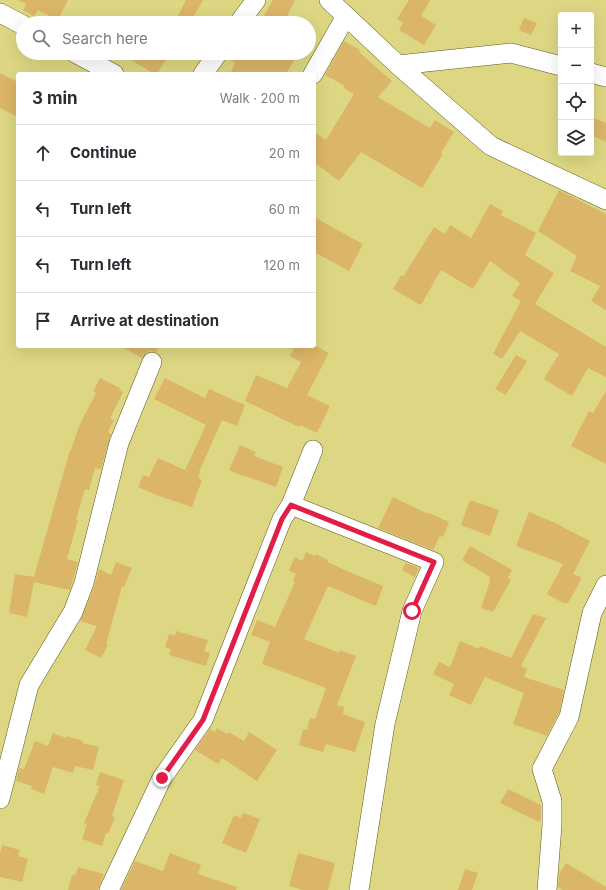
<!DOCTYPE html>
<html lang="en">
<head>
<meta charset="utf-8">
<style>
  body { margin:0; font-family:Inter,sans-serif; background:#f2f2f3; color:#2b2b33 }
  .controls { position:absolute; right:12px; top:12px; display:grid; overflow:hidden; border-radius:4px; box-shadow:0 4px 16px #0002 }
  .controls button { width:36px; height:36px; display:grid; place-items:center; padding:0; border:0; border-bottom:1px solid #e1e1e2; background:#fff; color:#2b2b33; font:20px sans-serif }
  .stop { position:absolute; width:12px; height:12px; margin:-9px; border:3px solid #e11d48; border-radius:50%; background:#fff }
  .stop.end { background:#e11d48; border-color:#fff; box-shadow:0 1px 4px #0008 }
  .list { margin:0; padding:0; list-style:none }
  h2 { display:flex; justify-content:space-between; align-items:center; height:52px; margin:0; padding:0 16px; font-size:17px }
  h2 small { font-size:13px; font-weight:400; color:#7c7c81 }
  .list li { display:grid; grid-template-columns:26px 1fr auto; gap:12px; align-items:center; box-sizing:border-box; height:56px; padding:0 16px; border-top:1px solid #e1e1e2 }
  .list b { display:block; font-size:15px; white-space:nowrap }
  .list em { font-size:13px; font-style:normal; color:#7c7c81 }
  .icon { flex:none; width:22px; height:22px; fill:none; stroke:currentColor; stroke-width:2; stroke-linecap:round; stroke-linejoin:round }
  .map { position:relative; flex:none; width:606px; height:890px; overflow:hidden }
  .search { position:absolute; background:#fff; box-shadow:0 4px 16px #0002; left:16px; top:16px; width:300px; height:44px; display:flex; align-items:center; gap:10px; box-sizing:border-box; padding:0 14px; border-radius:22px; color:#7c7c81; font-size:15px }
  .panel { position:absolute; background:#fff; box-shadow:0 4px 16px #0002; left:16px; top:72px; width:300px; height:276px; border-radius:4px }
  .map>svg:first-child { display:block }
  .building { fill:#dbb668 }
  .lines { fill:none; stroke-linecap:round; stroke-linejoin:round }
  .minor-casing { stroke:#5f5a18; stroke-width:20 }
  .minor { stroke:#fff; stroke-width:19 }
  .route { stroke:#e11d48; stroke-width:5 }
</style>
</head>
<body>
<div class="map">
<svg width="606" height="890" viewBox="0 0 606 890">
  <rect width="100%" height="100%" fill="#ddd783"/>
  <path class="building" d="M18,0H68L58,20L38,10L34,16L23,10L26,4Z
    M186,0H203L190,23H174Z
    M273,0H295L287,16H286L281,23H260Z
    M409,0H430L421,16L436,25L424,45L399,30L403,23L397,19Z
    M524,18L537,23L531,35L519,30Z
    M344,41L360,50L359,52L392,81L378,97L430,128L435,120L454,132L441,153L443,154L422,188L361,152L339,181L314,162V132L326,140L354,94L344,88L345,86L325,75Z
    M120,53H170L157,74H154Z
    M229,53H298L286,74H230L235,63L227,58Z
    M0,73L18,82V117L0,108Z
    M591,117L606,123V142L591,135Z
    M559,190L606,214V310L591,301L600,286L570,271L577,256L538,231Z
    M490,204L503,211L501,215L536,233L525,255L554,273L535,304L606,347V377L588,368L572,396L544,379L559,354L520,331L502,359L493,354L521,301L512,296L520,283L490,261L473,289L441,270L421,305L393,289L401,275L403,277L434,227L445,234L450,225L471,238Z
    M314,217L363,244L349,271L314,252Z
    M120,346H159L156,352L150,351L146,353L142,358Z
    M295,346H316L329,353L307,395L330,406L317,433L300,425L299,427L245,401L256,375L287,388L301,362L290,356Z
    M516,355L527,361L506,395L495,389Z
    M100,378L120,388L119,390L123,392L110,418L114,420L108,432L111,434L101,469L95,468L89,490L85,489L76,519L78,520L67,559L78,562L70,590L34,582L27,617L9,613L15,574L34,577L70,450H71L79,426L96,393L93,392Z
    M165,378L205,398L209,389L245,405L237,426L222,420L199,472H200L198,478L202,480L192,507L156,495L138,487L143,475L149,477L158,458L185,470L206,425L154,399Z
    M606,391V464L571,446L589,411L593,413Z
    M240,445L256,452L254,456L283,467L276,487L245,476V477L229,470Z
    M393,497L428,514L429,513L449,522L443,537L440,536L433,550L378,528Z
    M470,500L499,510L490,536L461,525Z
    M529,512L553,522L590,541L573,574L581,577L580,579L581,580L568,603H563L547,594L563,564L516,546Z
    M470,546L512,570L508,578L511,580L493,612L481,608L490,581L489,580L490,577L462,560Z
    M306,552L315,556L316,554L328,560V562L349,572L383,586L376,606L328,586L304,639L339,653L340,650L356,656L337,705L344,707L343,714L365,722L355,752L326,744L323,752L299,745L303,729L307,730L310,718L315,719L326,688L262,664L270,642L251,635L257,620L275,627L295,582L293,581L296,574L289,570L295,557L302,561Z
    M116,562L132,568L124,587L122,586L106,644L108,645L101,658L85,650L97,626L80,621L94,587L99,569L111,575Z
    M406,563L419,568L415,577L402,570Z
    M533,614L546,618L521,666L527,669L524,677L564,690L559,713L547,736L513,724L524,693L485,677L471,705L449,695L454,684L433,674L439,662L450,667L460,641L479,649L480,646L511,658Z
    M176,631L208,640L204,651L210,653L206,666L169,655L171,649L165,647L169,634L175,636Z
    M217,728L227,734L228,732L244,741L249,732L277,750L257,781L222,758L218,764L195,750L210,729L215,732Z
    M53,733L66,738V736L83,741L82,743L99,747L93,770L75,766L73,773L53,767L44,794L31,789L32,786L16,781L19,768L24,769L35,741L48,746Z
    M100,772L124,780L112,816L115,818L108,833H106L102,846L82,839L87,824L84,823L100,786L96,785Z
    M508,789L541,805V818L539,822L500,803Z
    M243,813L260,819L246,853L222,843L234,815L241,818Z
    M2,845L20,850L18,856L28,859L22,882L0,877V853Z
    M170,853L201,865L198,874L237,887L236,890H121L135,861L163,871Z
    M298,853L335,863L328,890H303L289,886Z
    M566,863L606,887V890H563L558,887L559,874Z
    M78,867L104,874L98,890H68L72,875H75Z
    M465,869L478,873L472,890H458Z"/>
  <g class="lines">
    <g class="minor-casing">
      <path id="minor" d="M329,0L398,65L491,146L606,200
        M0,13L23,25
        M239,23L256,0
        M75,53L114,74
        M398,65L511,53L561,66
        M591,73L606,77
        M203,74L218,53
        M313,74L346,16
        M291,505L434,562L412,611L385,724L359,890
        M0,799L29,685L73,612L84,583L119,443L152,362
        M109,890L162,778L203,720L282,519L291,505L313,450
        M547,890L552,825V801L542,769L569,717L592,613L606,585"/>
    </g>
    <use href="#minor" class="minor"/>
  </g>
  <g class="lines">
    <path class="route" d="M162,778L203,720L282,519L291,505L434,562L412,611"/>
  </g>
</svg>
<div class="controls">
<button>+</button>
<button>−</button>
<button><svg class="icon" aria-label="locate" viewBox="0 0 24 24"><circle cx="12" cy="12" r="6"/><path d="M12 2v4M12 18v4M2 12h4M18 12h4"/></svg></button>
<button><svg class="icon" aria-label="layers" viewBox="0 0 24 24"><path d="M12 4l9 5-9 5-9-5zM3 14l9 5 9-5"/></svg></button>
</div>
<div class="stop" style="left:412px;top:611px"></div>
<div class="stop end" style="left:162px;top:778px"></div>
<div class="search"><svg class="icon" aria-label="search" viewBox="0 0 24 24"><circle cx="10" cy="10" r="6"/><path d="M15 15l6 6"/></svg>Search here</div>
<section class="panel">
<h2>3 min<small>Walk · 200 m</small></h2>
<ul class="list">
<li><svg class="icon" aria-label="ahead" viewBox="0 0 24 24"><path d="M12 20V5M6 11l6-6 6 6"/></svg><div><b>Continue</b></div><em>20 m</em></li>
<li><svg class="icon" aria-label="left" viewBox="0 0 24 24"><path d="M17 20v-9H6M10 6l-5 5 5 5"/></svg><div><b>Turn left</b></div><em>60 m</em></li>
<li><svg class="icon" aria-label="left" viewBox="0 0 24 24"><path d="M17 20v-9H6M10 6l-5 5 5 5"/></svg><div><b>Turn left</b></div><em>120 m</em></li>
<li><svg class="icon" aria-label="arrive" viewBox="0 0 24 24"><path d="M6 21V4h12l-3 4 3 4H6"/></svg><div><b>Arrive at destination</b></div></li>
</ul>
</section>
</div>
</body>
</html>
